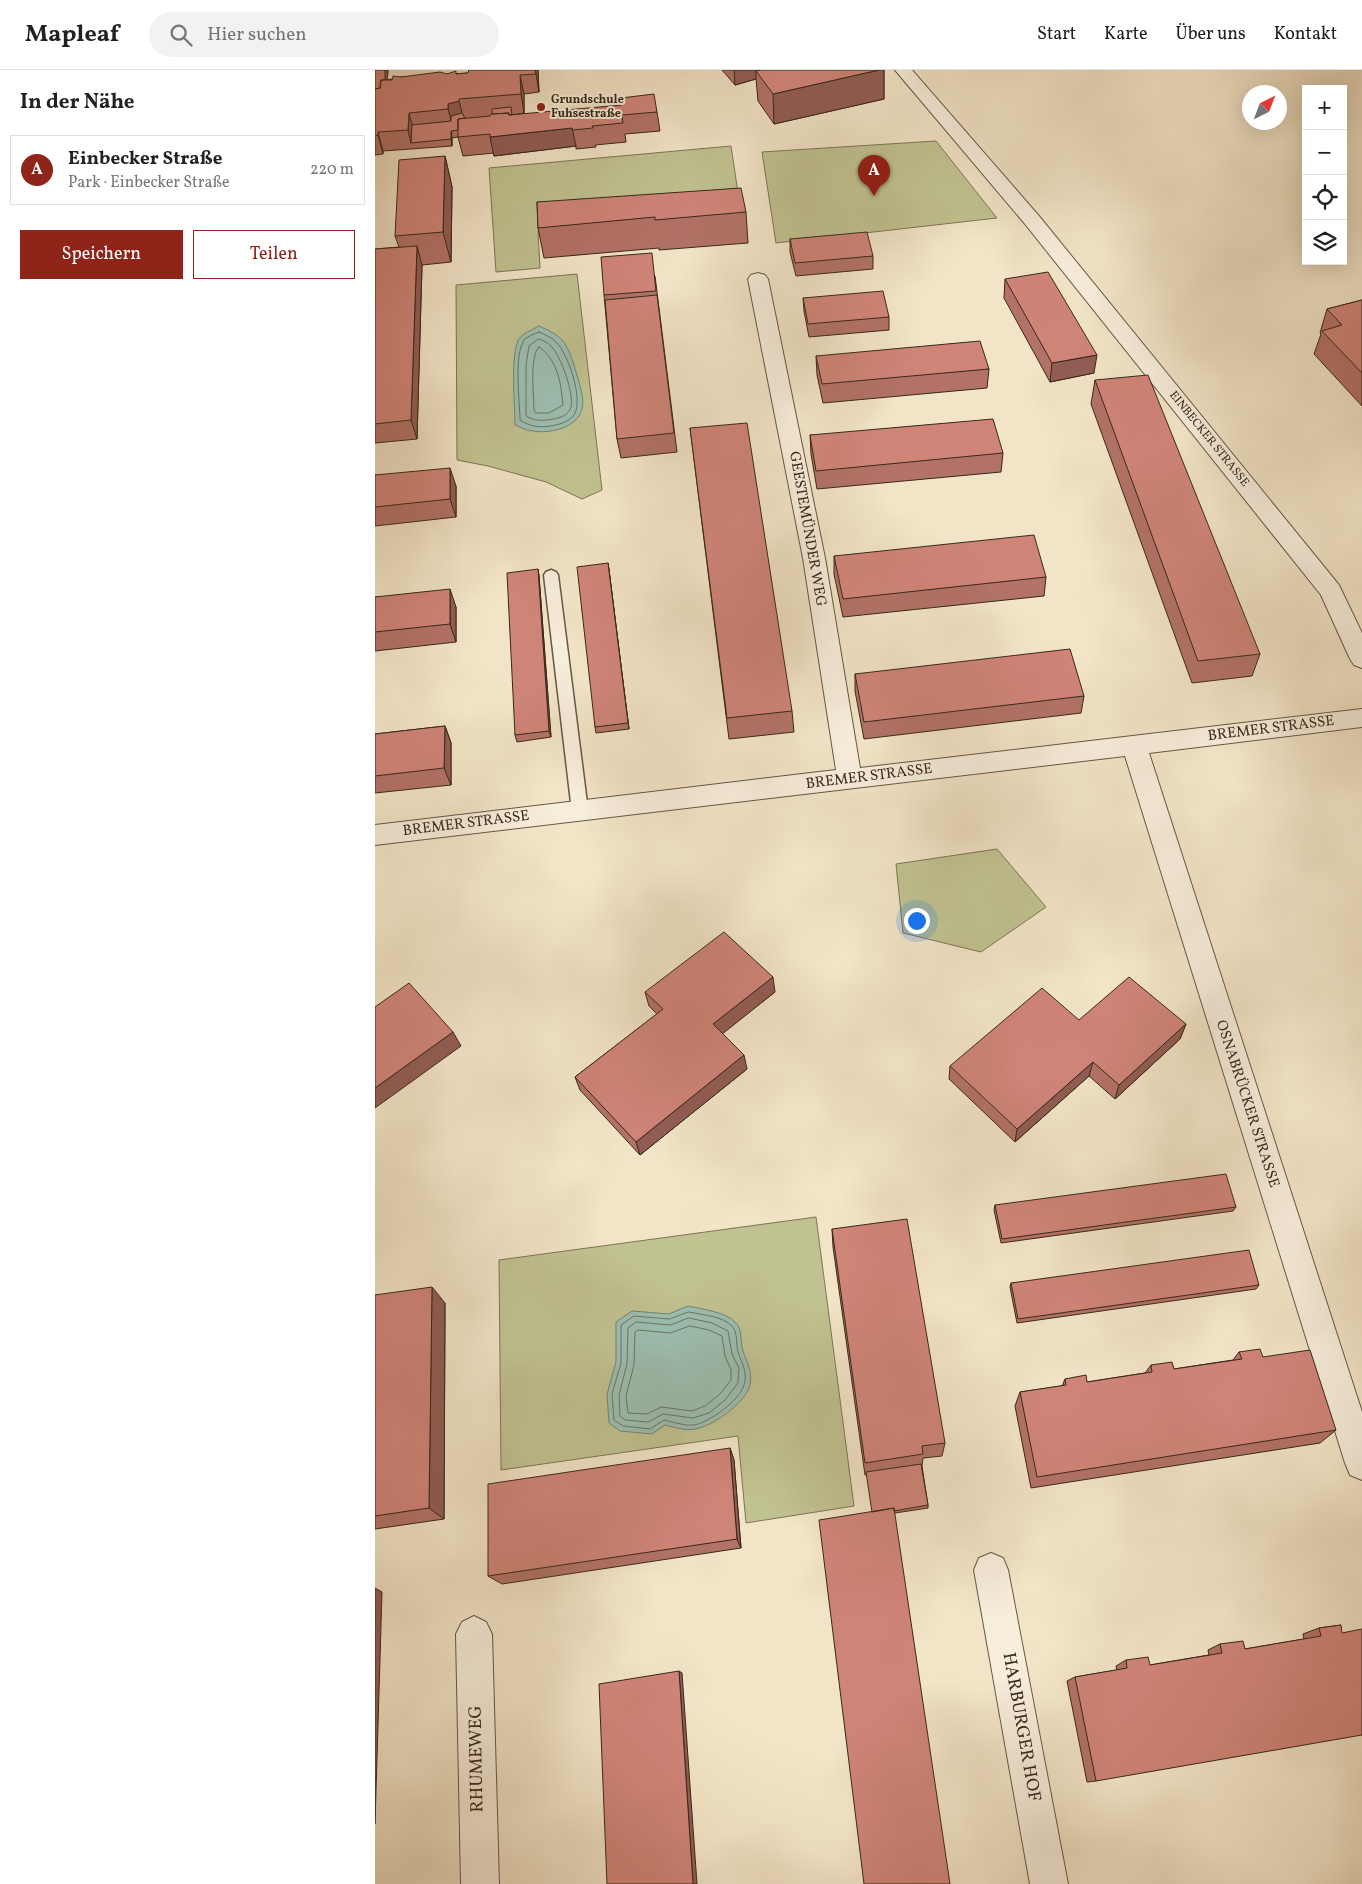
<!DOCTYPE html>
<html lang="de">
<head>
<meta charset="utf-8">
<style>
  body { margin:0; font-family:Vollkorn,serif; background:#f2f2f2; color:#202124 }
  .controls { position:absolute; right:15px; top:15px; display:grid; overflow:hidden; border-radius:0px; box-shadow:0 5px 20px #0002 }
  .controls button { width:45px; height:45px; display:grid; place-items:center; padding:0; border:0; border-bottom:1px solid #e0e0e0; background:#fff; color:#202124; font:25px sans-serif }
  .compass { position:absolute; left:867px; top:15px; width:45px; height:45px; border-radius:50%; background:#fff; box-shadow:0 5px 20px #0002; rotate:42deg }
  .you { position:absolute; left:541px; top:850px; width:18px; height:18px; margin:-12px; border:4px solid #fff; border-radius:50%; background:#1a73e8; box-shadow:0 0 0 8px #1a73e833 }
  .badge { display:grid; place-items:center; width:32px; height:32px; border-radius:50%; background:#8f2418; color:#fff; font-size:16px; font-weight:700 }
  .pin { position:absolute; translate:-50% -41px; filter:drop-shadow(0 1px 2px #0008) }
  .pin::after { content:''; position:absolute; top:26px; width:18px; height:15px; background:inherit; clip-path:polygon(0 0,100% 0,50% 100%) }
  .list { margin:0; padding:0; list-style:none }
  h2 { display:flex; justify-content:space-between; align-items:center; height:65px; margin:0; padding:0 20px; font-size:21px }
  h2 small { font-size:16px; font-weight:400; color:#757577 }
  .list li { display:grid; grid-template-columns:32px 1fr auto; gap:15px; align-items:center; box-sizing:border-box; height:70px; margin:0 10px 10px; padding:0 10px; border:1px solid #e0e0e0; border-radius:0px }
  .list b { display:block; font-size:19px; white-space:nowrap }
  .list p { margin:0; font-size:16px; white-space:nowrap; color:#757577 }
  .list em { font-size:16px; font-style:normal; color:#757577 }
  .actions { display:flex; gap:10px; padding:15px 20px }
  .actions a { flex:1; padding:11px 0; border:1px solid #8f2418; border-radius:0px; text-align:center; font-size:18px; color:#8f2418 }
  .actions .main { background:#8f2418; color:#fff }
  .icon { flex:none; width:28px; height:28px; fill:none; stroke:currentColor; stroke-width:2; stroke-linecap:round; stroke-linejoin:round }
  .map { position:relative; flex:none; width:987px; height:1814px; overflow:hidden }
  header { display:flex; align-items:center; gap:30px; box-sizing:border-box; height:70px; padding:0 25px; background:#fff; border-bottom:1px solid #e0e0e0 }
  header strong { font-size:24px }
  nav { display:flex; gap:28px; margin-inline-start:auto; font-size:18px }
  .search { width:350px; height:45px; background:#f2f2f2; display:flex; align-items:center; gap:12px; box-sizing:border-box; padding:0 18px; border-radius:28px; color:#757577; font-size:19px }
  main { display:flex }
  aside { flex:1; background:#fff }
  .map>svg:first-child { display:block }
  .green { fill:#c1c291; stroke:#7c7556 }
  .water { fill:#9cbfb1; stroke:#748375 }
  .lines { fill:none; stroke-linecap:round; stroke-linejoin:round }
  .shore { stroke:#6a7466; stroke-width:1 }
  .service-casing { stroke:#665745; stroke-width:3 }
  .minor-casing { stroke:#665745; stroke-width:2 }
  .service { fill:#f7eddb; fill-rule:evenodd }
  .minor { fill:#f7eddb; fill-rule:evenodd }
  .wall { fill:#b27267; stroke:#38281a }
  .shaded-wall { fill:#915c54; stroke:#38281a }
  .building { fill:#cf8478; stroke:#38281a }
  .poi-dot { fill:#8f2418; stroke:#f7eddb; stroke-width:2 }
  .labels { text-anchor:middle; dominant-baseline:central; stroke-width:4; stroke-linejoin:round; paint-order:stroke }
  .far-poi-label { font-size:12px; font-weight:bold; fill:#38281a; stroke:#f7eddb; text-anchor:start }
  .far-street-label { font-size:12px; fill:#38281a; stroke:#f7eddb }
  .street-label { font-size:15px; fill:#38281a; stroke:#f7eddb }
  .near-street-label { font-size:18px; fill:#38281a; stroke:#f7eddb }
</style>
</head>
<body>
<header>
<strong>Mapleaf</strong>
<div class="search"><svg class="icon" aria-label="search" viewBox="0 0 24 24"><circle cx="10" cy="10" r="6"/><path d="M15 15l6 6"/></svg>Hier suchen</div>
<nav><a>Start</a><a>Karte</a><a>Über uns</a><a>Kontakt</a></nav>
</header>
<main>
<aside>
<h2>In der Nähe<small></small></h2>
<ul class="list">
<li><span class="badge">A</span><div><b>Einbecker Straße</b><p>Park · Einbecker Straße</p></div><em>220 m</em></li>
</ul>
<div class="actions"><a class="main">Speichern</a><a>Teilen</a></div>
</aside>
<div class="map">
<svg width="987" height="1814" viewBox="0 0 987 1814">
  <rect width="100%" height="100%" fill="#f2e4c7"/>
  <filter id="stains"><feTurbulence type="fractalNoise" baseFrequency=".004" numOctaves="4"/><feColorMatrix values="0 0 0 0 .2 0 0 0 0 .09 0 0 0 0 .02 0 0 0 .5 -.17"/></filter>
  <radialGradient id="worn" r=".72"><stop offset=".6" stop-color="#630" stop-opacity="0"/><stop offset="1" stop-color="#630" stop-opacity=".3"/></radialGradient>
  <path class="green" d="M561,71L622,148L401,173L387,82Z
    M356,76L366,143L286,148L163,161L165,198L121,202L114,98Z
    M202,204L227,420L207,429L171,412L113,396L82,390L81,215Z
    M622,779L671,837L606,882L528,863L521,794Z
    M441,1147L479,1436L371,1453L363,1366L126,1400L124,1190Z"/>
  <path class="water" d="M164,256C172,260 181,263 187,270C194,278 198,292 201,302C204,312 210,329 207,339C202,358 175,364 158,361C152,361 146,357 140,355C140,337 135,283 144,269C148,263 157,260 164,256Z
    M313,1236C326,1239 351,1242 360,1252C368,1259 365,1272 368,1281C372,1293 379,1305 374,1318C367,1335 338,1356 320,1359C311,1361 299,1357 290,1355L277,1364L245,1361L234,1353L232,1324L241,1292V1252L257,1241L294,1244Z"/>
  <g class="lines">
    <path class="shore" d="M164,262C170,265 176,267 181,272C193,283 209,330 199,345C194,352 183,355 175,356C164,358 154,356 145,350C145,332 138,283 150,269C154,266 159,264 164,262Z
      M164,269C169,271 174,273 177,277C186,288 199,322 196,337C194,345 185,348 178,349C168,351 159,351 151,346V295L154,276Z
      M164,277C183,290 186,314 188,335L174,343H161L159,340C159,325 154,287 164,277Z
      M314,1242C327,1245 348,1246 357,1256C363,1263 361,1275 363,1282C367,1294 373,1303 369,1315C364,1331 335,1352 319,1355C310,1356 298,1352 289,1350L275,1359L248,1356L239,1350L237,1324L246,1293V1255L259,1246L294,1249Z
      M314,1248L337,1253L353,1261L357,1284L364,1298L363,1313L350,1330L334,1343L318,1348L288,1344L273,1352L250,1350L245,1346L244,1325L252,1294L253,1258L261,1252L295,1255Z
      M315,1256L334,1260L347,1266L350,1286L356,1300V1310L345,1324L330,1336L317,1341L286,1337L272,1344L253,1343L251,1326L259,1295L260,1262L263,1260L295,1263Z"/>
    <g class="service-casing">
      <path id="service" d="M176,500L181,502L183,505L213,741L210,745L205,747L200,745L197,741L169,505L171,502Z"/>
    </g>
    <g class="minor-casing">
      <path id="minor" d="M520,0H537L664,146L964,515L987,563V598L979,595L975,589L946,525L650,154Z
        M383,203L390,205L393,209L450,488L485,698L987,639V657L774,683L987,1342V1410L975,1405L970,1393L750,686L0,775V755L461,700L428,488L373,209L376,205Z
        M616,1483L628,1488L633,1500L693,1814H655L599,1500L604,1488Z
        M99,1546L111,1552L117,1564L124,1814H86L81,1564L87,1552Z"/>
    </g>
    <use href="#service" class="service"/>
    <use href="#minor" class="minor"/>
  </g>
  <path class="wall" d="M0,0H13L12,10L26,7L93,3L94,0H163L164,22L149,24V43L138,45L282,42L285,61L250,64L251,72L220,75L221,77L201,79V76L119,86V83L88,86L83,67L77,68V76L8,81V84L0,85Z
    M347,0H509V29L399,54L383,31L381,9L360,15Z
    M70,86L77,117L76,192L47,195L42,369L0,373V179L24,177L20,166Z
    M162,132L371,142L373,173L284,180V178L169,188L163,158Z
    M415,169L498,186V199L421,206L415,182Z
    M280,206L302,382L246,388L242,369L229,225Z
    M630,209L719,303L675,312L629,228Z
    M428,228L514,247V260L434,267L429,241Z
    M987,230V336L939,284L946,264L945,263L952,239Z
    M441,286L614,299L612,318L448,333L442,305Z
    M720,310L885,584L877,606L817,613L716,334Z
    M315,358L417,641L419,662L354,669Z
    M435,365L628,383L626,402L442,419L436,384Z
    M0,405L81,416V447L0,456Z
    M459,486L671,507L669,526L468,547L459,504Z
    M233,493L254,659L221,663L220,657Z
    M163,499L164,506L176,667L142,672L140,665Z
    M0,527L81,537V572L0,581Z
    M480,604L709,626L706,643L489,669L480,621Z
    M70,656L76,673V715L0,723V664Z
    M270,922H400L347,963L372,999L265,1085L205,1020L200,1007L282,944L274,936Z
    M704,950L811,954L805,969L740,1029L714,1006L640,1072L574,1009L575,996Z
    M620,1135L861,1137L858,1141L626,1173L619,1140Z
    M457,1159L570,1373L567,1386L548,1388L547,1396L553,1435V1438L520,1443L491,1405H490L458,1177Z
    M636,1213L884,1215L881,1219L642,1253L635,1217Z
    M0,1225L70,1233L69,1449L0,1459Z
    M864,1282L888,1287L961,1360L945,1373L656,1418L640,1336L645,1322L687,1316L690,1309L712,1312L770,1303L776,1295L799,1299L858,1290Z
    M355,1378L359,1390L366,1478L127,1514L113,1506Z
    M966,1555L721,1711L712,1712L692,1611L700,1607L742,1600L741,1596L751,1590L775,1595L834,1585L833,1580L845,1574L870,1579L929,1569L928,1564L944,1558Z"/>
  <path class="shaded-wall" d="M10,0H13L10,37L8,30Z
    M160,0H163L164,22L161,4Z
    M359,0H394L381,1V9L360,15Z
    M504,0H509V29L399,54L398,24Z
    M145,5L149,24V43L146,24Z
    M84,31L89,50L78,58L73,39V34Z
    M34,43L39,62L36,73L33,60Z
    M197,58L201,76L119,86L115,67Z
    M76,61L77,68V76L76,69Z
    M3,62L8,81V84L3,65Z
    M70,86L77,117L76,192L68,162Z
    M42,176L47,195L42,369L36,350Z
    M722,285L719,303L675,312L677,293Z
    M75,398L81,416V447L75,429Z
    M233,493L234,499L254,659L253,653Z
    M163,499L164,506L176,667L174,661Z
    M75,519L81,537V572L75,554Z
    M70,656L76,673V715L69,698Z
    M398,907L400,922L341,969L338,954Z
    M811,954L805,969L740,1029L744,1015Z
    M78,962L86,976L0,1038V1018Z
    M369,985L372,999L265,1085L261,1072Z
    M718,992L714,1006L640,1072L642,1059Z
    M57,1217L70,1233L69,1449L54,1438Z
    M355,1378L359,1390L366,1478L362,1469Z
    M0,1518L7,1522L0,1754Z
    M304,1601L307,1603L322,1814H318Z"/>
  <path class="building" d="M0,0H10V10H6L5,18L0,19Z
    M94,0H160L161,4L145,5L146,24L84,29V31L73,34V39L34,43L33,60L3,62V65L0,66V19L5,18L6,10H17L18,6L26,7L65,2L72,4L81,1V4L93,3Z
    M386,0H504L398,24L381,1Z
    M279,24L282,42L247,45L248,53L217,56L218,58L198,60L197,58L115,67V64L83,67V49L115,46L116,44L134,43V45L247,35L246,28Z
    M136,37L137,45H134V43L117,44V39Z
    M87,43L90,48L83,49V60L76,61V69L36,73L37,55L76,51V46Z
    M70,86L68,162L20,166L24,90Z
    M366,118L371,142L280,150V147L163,158L162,132Z
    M492,162L498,186L420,193L415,169Z
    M42,176L36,350L0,354V179Z
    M277,183L281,221L229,225L226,187Z
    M673,202L722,285L677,293L630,209Z
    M508,221L514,247L433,254L428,228Z
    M282,225L299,363L242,369L230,230Z
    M987,230V303L947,261L967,255L952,239Z
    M605,271L614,299L447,314L441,286Z
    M773,305L885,584L823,591L720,310Z
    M618,349L628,383L441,401L435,365Z
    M372,353L417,641L352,648L315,358Z
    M75,398V429L0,437V405Z
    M659,465L671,507L468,529L459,486Z
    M233,493L253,653L220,657L202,497Z
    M163,499L174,661L140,665L132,503Z
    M75,519V554L0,562V527Z
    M695,579L709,626L489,652L480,604Z
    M70,656L69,698L0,706V664Z
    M349,862L398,907L338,954L369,985L261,1072L200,1007L288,939L270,922Z
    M754,907L811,954L744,1015L718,992L642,1059L575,996L667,918L704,950Z
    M34,913L78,962L0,1018V937Z
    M851,1104L861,1137L627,1169L620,1135Z
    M532,1149L570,1373L547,1376L548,1384L490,1393L457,1159Z
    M874,1180L884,1215L643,1249L636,1213Z
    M57,1217L54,1438L0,1446V1225Z
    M885,1279L888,1287L935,1280L961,1360L662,1407L645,1322L691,1315L690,1309L711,1305L712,1312L777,1302L776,1295L797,1292L799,1299L867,1289L864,1282Z
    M355,1378L362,1469L113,1506V1414Z
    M546,1394L553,1435L519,1441V1438L497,1442L491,1402Z
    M519,1438L575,1814H489L444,1450Z
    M966,1555L967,1563L987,1559V1665L721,1711L700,1607L752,1598L751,1590L773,1587L775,1595L847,1583L845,1574L868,1571L870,1579L946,1566L944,1558Z
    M304,1601L318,1814H232L224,1614Z"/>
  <circle class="poi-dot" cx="166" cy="37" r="5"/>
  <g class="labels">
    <g class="far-poi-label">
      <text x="176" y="30">Grundschule<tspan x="176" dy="14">Fuhsestraße</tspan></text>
    </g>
    <g class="far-street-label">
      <text transform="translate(834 369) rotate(51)">EINBECKER STRASSE</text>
    </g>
    <g class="street-label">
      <text transform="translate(432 459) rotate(80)">GEESTEMÜNDER WEG</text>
      <text transform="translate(896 659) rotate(-7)">BREMER STRASSE</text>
      <text transform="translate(494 707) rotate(-7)">BREMER STRASSE</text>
      <text transform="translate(91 754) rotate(-7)">BREMER STRASSE</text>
      <text transform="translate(872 1034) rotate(72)">OSNABRÜCKER STRASSE</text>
    </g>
    <g class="near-street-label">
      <text transform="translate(646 1657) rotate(80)">HARBURGER HOF</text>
      <text transform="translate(102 1689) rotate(-91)">RHUMEWEG</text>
    </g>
  </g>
  <rect width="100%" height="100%" filter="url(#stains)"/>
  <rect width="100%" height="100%" fill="url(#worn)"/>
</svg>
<div class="controls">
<button>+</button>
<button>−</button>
<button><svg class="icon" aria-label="locate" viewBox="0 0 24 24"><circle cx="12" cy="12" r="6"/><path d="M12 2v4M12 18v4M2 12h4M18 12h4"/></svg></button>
<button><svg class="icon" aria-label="layers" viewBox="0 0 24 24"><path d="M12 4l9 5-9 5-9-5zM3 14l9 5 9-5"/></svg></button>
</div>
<svg class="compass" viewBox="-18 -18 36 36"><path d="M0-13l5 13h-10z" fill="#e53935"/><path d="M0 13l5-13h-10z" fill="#757577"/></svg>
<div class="you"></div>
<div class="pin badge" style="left:499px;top:126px">A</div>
</div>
</main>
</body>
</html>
